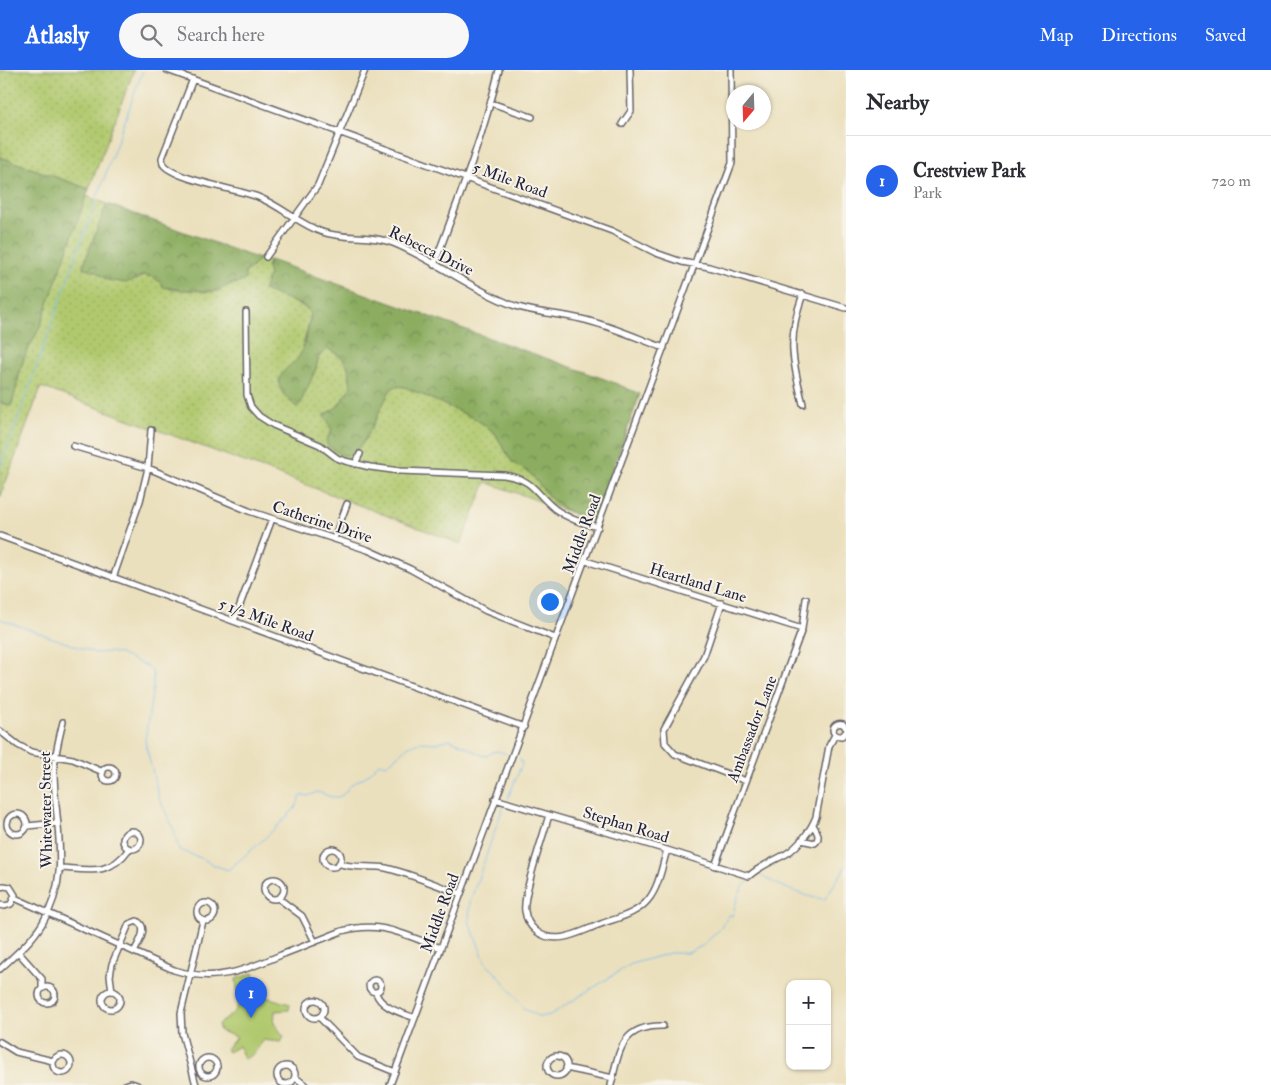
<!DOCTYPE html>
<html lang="en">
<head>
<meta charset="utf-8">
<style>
  body { margin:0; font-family:"IM FELL Double Pica",serif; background:#f7f7f7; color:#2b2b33 }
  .controls { position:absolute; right:15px; bottom:15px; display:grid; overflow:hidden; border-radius:10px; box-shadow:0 1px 4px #0004 }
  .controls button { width:45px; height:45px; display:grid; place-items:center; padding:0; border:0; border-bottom:1px solid #e1e1e2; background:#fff; color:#2b2b33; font:25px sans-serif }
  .compass { position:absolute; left:726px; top:15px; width:45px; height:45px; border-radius:50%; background:#fff; box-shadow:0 1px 4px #0004; rotate:199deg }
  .you { position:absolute; left:549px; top:531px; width:18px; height:18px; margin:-12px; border:4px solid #fff; border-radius:50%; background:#1a73e8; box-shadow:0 0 0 8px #1a73e833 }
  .badge { display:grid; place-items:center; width:32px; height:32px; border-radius:50%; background:#2563eb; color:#fff; font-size:16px; font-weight:700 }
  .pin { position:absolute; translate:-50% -41px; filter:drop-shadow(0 1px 2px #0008) }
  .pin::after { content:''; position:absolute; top:26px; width:18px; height:15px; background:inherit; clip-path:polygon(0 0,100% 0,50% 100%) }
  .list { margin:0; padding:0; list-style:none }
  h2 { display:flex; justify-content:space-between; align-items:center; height:65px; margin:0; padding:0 20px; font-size:21px }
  h2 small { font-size:16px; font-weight:400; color:#7c7c81 }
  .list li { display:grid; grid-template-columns:32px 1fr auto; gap:15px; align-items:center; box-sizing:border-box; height:90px; padding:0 20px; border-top:1px solid #e1e1e2 }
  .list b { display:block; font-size:19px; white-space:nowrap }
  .list p { margin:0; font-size:16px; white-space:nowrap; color:#7c7c81 }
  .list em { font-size:16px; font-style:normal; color:#7c7c81 }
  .icon { flex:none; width:28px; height:28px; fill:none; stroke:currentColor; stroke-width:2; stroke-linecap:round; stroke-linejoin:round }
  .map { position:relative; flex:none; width:846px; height:1015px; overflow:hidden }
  header { display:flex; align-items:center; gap:30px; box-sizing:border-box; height:70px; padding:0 25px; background:#2563eb; color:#fff }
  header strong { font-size:24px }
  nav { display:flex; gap:28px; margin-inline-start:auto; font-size:18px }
  .search { width:350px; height:45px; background:#f7f7f7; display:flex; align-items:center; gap:12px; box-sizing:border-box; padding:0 18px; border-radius:28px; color:#7c7c81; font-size:19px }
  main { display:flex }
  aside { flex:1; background:#fff }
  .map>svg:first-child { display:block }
  .grass { fill:url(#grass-dots); stroke:#6a7654 }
  .forest { fill:url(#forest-crowns); stroke:#57684e }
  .park { fill:#b1c96e; stroke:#6a7654 }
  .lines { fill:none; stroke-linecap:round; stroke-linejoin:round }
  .stream { stroke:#7be; stroke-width:1 }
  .minor-casing { stroke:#686468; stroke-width:8 }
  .minor { stroke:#fff; stroke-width:5 }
  .labels { text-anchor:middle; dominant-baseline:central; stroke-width:4; stroke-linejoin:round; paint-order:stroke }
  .street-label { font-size:16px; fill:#22223b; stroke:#f7f3e8 }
</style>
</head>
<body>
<header>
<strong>Atlasly</strong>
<div class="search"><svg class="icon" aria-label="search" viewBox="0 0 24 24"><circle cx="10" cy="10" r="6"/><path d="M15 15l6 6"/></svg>Search here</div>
<nav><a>Map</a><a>Directions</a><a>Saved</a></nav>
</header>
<main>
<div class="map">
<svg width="846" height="1015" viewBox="0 0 846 1015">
  <defs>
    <pattern id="grass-dots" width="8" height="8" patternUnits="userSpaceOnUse" patternTransform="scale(1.25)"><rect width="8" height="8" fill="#b1c96e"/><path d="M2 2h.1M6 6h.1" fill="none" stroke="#98ac60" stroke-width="1.8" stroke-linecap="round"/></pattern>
    <pattern id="forest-crowns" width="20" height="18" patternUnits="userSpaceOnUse" patternTransform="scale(1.25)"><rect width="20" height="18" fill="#8cad61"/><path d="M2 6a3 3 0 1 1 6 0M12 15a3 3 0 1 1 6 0" fill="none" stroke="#728c51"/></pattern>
  </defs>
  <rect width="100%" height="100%" fill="#f7f3e8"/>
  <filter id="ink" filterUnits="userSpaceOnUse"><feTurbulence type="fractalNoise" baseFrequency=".02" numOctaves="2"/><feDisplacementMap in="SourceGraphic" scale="10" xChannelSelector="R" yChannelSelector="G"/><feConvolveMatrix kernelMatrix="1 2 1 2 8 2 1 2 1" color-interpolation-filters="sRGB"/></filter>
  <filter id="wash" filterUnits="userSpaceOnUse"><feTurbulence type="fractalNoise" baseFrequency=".0096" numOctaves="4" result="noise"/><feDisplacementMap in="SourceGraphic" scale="20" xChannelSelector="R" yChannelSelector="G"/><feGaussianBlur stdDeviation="1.12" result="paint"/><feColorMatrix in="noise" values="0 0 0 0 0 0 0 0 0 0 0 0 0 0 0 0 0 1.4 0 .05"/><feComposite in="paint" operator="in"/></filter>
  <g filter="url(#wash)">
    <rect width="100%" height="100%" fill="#ebe0bd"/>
    <path class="grass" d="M0,0H134L89,119L0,87Z
      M86,126L107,134L83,196L84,200L86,198L95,201L107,210H137L144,205L153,207L172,220H195L207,222L219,221L227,215L240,213C246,199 250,200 259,189L266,191L270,190L267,197L269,205L266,210C273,216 280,224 288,229C297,235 305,234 311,245L300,286L296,292L284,301L300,334L315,301L319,286L328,279C349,290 349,295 351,318L337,337L329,353L332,361L326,370L360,377L371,359L390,320L396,316L405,317L476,349L495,363L512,392L530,403L550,428L567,441L486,412L461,474L288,408L41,317L0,428V332L11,336C16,322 18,308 22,294C26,281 33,270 39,259Z"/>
    <path class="forest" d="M0,87L89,119L39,259C33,270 26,281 22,294C18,308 16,322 11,336L0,332Z
      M107,134L259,189L252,197L245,202V210C239,213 233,212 226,216C224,217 222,219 220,220C214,223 170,219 163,217L161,213L153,207L144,205L126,213L107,210L95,201L86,198L84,200L83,196Z
      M270,190L610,311L640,324L594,452L567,441L550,428L530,403L512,392L495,363L476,349L405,317L396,316L390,320L371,359L360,377L351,385H341L327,375L326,370L332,361L329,353L323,346L337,337L351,318C349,295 349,289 328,279L319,286L315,301L300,334L297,337C285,328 272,315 284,301C289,295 295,293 299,287C305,275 308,258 311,245L307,239L302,235L263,220L269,205L267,197Z"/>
    <path class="park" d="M253,903L259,925L290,934L289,940L275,941L274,953L284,967L281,972L262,970C258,979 254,985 244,989L239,976L228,982L226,979L237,967L220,961L218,954C243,938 239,937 236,909Z"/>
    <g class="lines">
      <path class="stream" d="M0,398L143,0
        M0,549L95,583L108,582L120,584L150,598L153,604V617L145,671L159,728L174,760L179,780L201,788L214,795L228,800C252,780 275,760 295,738C299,733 298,728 303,725L308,726L317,722C324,723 329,728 336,727C345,727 345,720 351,715C357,710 365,708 371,702C374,699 375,696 379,693L386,695L409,676L419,672L436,673L449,669L463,675L481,685L487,686C494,680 497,680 506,684
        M508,728L522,694L520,689
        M503,737L470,832L469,851L486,894L498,905L525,939L540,947L550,945L631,894L670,883H688L702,876L720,859L729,845L732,846C736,836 738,817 748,812
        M758,803C771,813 808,829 825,829L846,796"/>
    </g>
  </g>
  <g filter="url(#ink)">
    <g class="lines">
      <g class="minor-casing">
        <path id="minor" d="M167,0L612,161L656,183L682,192L709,197L846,238
          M491,33L532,47
          M622,54L631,41L630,0
          M163,94C172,109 240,120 258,127C281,136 299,154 322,162C345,170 370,164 393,173C435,190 472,220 515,236C536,243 559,244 581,249C609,255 637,268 664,278
          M163,94L162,88L193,9
          M266,187L318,115L365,0
          M434,195C458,131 483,67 499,0
          M803,224C787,268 792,290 803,334
          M246,242L247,325L251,337L259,346L273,355L320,375L337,388L345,391L370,397L400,401L504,405C535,410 533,421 555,439C567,448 584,454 598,457
          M73,376L148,398L249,441L368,480L410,499L486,541L555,568
          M355,394L360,384
          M0,466L524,657
          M334,469L347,434
          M586,491L802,559
          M113,508L140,431L148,398L151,360
          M722,533L704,586L664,659L665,673L675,684L746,711
          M234,551L272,449
          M846,658L843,654C831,651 829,667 842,666L846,662
          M0,661L18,675L31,682L73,689L103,702
          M102 704a7 7 0 1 1 14 0a7 7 0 1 1-14 0Z
          M495,729L667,780L749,806C760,796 773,791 786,784C799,776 811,760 816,747L829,676L835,665
          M7 754a10 10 0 1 1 20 0a10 10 0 1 1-20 0Z
          M549,745C544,764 522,825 525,841C526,849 530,856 536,861C556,877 581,861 601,854C617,848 637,844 648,830C659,817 662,796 667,780
          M27,756L58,753
          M123 770a9 9 0 1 1 18 0a9 9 0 1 1-18 0Z
          M801,770L815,773C821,767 817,762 813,755
          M323 788a9 9 0 1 1 18 0a9 9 0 1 1-18 0Z
          M339,793C350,799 373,795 386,798C411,804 436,815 461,824
          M715,796L802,559L806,529
          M61,798C89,800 110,806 129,779
          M264 819a10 10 0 1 1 20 0a10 10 0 1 1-20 0Z
          M0,817L4,816L10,817L15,825L11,834L5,836L0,835
          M15,828L174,900C215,913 243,901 281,885C302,877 322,869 342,861C381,850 404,865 441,878
          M278,828L302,846L315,872
          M197 842a9 9 0 1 1 18 0a9 9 0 1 1-18 0Z
          M18,882L42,909V918
          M0,899C15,885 31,872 42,854C73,803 54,755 54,700C55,684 59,668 63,652
          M369 916a6 6 0 1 1 12 0a6 6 0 1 1-12 0Z
          M39 925a8 8 0 1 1 16 0a8 8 0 1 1-16 0Z
          M112,921L110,906L112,894L129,854L137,851C149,858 139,872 134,882
          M102 930a9 9 0 1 1 18 0a9 9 0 1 1-18 0Z
          M376,923C381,938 402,943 415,948
          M306 939a9 9 0 1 1 18 0a9 9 0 1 1-18 0Z
          M319,947L358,987L395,1002
          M0,972L16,982L53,991
          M53 994a9 9 0 1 1 18 0a9 9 0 1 1-18 0Z
          M547 996a10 10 0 1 1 20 0a10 10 0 1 1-20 0Z
          M199 997a9 9 0 1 1 18 0a9 9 0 1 1-18 0Z
          M277 1005a9 9 0 1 1 18 0a9 9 0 1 1-18 0Z
          M566,998L613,1008
          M295,1007L305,1015
          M125,1015L131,1013L137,1015
          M196,1015L182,963L181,943L203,851
          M390,1015L732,93L731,0
          M611,1015C619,981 621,955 663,956"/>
      </g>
      <use href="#minor" class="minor"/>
    </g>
  </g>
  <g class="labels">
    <g class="street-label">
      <text transform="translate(510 110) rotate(20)">5 Mile Road</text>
      <text transform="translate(431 181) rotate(26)">Rebecca Drive</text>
      <text transform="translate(322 452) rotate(18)">Catherine Drive</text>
      <text transform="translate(582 464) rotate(-70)">Middle Road</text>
      <text transform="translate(698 513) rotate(17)">Heartland Lane</text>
      <text transform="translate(266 550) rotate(20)">5 1/2 Mile Road</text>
      <text transform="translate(752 659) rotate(-69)">Ambassador Lane</text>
      <text transform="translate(46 740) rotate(-91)">Whitewater Street</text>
      <text transform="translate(626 755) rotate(17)">Stephan Road</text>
      <text transform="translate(440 843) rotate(-70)">Middle Road</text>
    </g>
  </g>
</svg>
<div class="controls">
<button>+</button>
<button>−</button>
</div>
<svg class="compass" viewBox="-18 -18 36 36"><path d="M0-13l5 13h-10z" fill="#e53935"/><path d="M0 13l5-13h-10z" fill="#7c7c81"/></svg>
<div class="you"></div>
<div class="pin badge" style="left:251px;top:948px">1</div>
</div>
<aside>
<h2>Nearby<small></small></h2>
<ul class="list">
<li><span class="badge">1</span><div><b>Crestview Park</b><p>Park</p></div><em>720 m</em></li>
</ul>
</aside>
</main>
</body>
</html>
